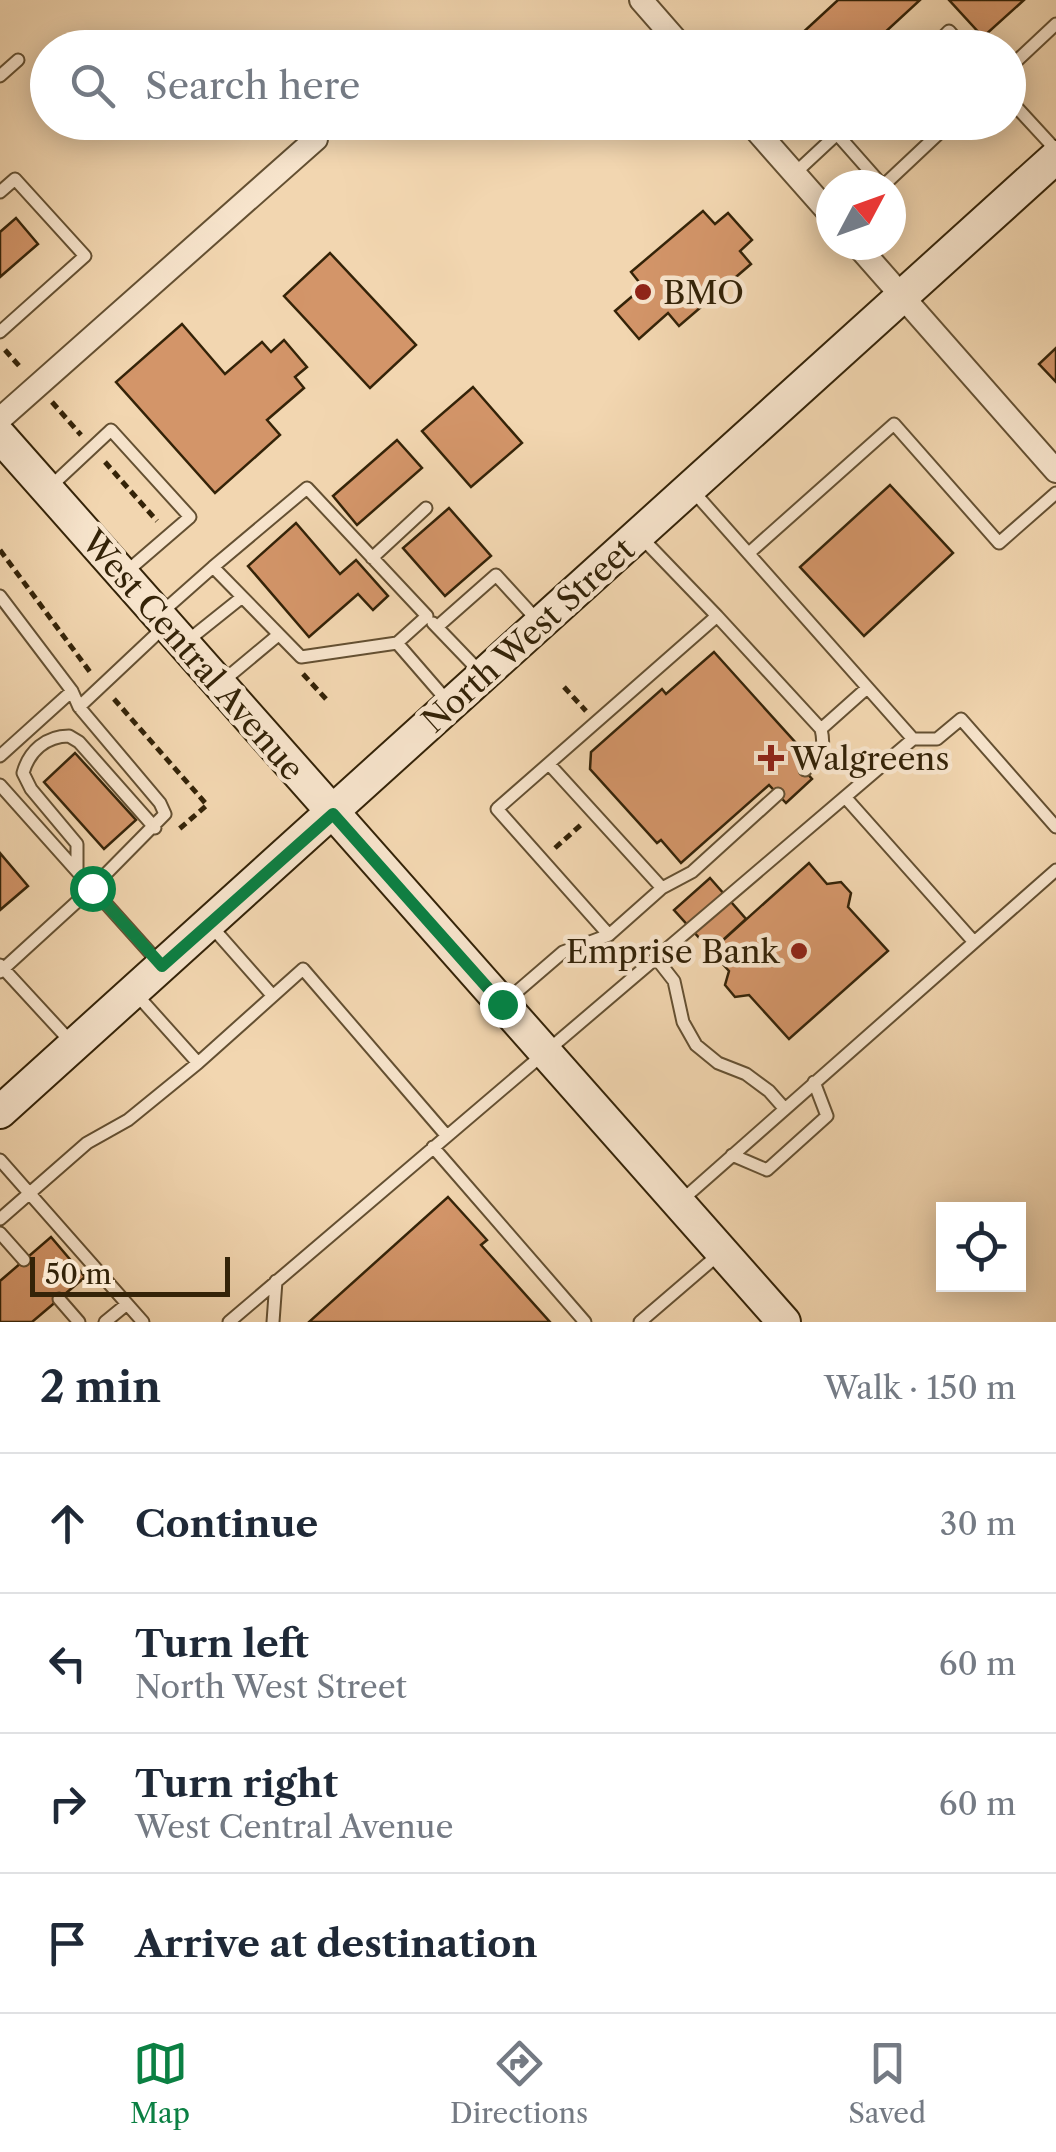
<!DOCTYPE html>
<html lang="en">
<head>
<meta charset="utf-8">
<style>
  body { margin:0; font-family:"Libre Caslon Text",serif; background:#f2f2f3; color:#1f2937 }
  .controls { position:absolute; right:30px; bottom:30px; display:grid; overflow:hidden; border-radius:0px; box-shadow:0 5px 25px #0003 }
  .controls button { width:90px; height:90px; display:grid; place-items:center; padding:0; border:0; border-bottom:2px solid #e0e1e3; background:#fff; color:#1f2937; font:50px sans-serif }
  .compass { position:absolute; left:816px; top:170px; width:90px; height:90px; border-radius:50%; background:#fff; box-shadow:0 5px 25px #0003; rotate:49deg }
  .scale { position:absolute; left:30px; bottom:25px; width:200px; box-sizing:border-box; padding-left:10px; border:5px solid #342308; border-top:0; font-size:28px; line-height:35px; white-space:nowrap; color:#342308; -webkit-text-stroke:8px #f7e4cc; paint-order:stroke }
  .stop { position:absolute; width:30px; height:30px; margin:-22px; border:8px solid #0b8043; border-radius:50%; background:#fff }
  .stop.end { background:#0b8043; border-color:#fff; box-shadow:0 2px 10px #0008 }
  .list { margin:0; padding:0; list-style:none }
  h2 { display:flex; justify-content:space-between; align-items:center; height:130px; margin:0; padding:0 40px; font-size:42px }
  h2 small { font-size:32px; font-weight:400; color:#747a83 }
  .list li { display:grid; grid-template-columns:65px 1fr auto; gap:30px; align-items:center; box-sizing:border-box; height:140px; padding:0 40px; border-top:2px solid #e0e1e3 }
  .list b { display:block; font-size:38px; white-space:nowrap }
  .list p { margin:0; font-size:32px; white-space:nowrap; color:#747a83 }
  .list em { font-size:32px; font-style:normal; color:#747a83 }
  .icon { flex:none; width:55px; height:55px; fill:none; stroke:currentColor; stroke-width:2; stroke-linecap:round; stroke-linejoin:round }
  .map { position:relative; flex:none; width:1056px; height:1322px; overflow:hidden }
  .search { position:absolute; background:#fff; box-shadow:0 5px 25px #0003; left:30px; right:30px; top:30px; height:110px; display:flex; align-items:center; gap:25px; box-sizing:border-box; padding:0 35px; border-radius:55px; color:#747a83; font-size:38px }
  .sheet { height:690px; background:#fff }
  nav { display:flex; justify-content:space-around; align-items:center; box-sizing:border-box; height:140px; border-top:2px solid #e0e1e3; background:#fff; font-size:28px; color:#747a83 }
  nav a { display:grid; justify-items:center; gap:5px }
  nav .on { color:#0b8043 }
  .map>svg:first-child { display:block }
  .building { fill:#d39569; stroke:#342308; stroke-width:2.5 }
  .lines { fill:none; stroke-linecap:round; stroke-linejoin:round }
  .service-casing { stroke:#645032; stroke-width:15 }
  .minor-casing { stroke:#645032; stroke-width:26 }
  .secondary-casing { stroke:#342308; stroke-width:36 }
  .path { stroke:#342308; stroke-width:5; stroke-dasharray:8 5; stroke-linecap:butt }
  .service { stroke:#f7e4cc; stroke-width:11 }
  .minor { stroke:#f7e4cc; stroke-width:22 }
  .secondary { stroke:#f7e4cc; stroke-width:32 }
  .route { stroke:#0b8043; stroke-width:12 }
  .poi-dot { fill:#8f2418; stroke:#f7e4cc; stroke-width:4 }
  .labels { text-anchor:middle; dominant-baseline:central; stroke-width:9; stroke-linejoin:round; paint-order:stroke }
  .poi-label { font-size:32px; fill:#342308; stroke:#f7e4cc; text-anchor:start }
  .street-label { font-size:32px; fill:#342308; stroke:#f7e4cc }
</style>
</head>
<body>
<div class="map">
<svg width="1056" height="1322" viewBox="0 0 1056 1322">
  <rect width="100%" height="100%" fill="#f2d6b0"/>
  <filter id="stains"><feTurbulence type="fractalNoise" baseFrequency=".002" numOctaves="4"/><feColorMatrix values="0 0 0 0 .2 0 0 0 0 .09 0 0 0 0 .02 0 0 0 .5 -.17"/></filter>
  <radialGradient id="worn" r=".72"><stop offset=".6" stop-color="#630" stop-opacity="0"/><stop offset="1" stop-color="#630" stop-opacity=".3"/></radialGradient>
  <path class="building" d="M838,0H920L868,48H786Z
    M949,0H1024L983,37Z
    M703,211L715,224L728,213L752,240L740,251L751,264L679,326L668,313L639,339L615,311L643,287L631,272Z
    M16,218L38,244L0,277V232Z
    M330,253L416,345L370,388L284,296Z
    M182,324L225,374L262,342L271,352L284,340L307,367L295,377L304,388L267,420L280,435L215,493L116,382Z
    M1056,348V382L1039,364Z
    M473,387L522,443L471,487L422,431Z
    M397,440L422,468L357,525L333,496Z
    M890,485L953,553L864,636L800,567Z
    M449,508L491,556L445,596L403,548Z
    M296,523L340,574L356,560L388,596L373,610L358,594L309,637L248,566Z
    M714,652L805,753L796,761L812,779L786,803L769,785L681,863L661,840L657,843L590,769L591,752L662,689L666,694Z
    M75,753L136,820L104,849L44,782Z
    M0,853L28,886L0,910Z
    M809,863L827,884L841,882L851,893L848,907L888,951L789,1039L749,995L735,997L725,985L729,971L711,951Z
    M710,878L746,919L711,951L674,910Z
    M448,1197L487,1240L481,1245L550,1322H309Z
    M51,1237L85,1277L32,1322H0V1281Z"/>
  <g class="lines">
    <g class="service-casing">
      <path id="service" d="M932,48L949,31L964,48
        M1008,69L1056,24
        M0,76L18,60
        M1008,98L1056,150
        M837,134L849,122
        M794,174L837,134L882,185
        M884,185L951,122
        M0,192L15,179L85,256L0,332
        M50,487L111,430L190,517L125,573
        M693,491L913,739H937L961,719L1056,827
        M749,553L894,424L999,543L1056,493
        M372,558L426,508
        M213,567L307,488L427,616L397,643
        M0,596L72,691
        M161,613L213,567L301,657L397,643L449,703
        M717,616L821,729L867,688
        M433,623L482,674
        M437,627L496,575L538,621
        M186,642L241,598
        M223,681L277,636
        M913,739L845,797L974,942
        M0,756L72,691L79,707
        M549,764L662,888L609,935
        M805,770C820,757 826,750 821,729
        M0,785L92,888L0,972
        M77,871V844L31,789L23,773C29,751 46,736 69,736L79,742L155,828
        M662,888L692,872L778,794
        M212,927L272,995
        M656,958L674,981L683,1022L696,1045L718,1063L746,1074L769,1091L784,1108
        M0,965L71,1042
        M161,965L92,888L165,814L160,803L79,707L163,628
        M137,995L198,1063
        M506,1001L563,952L609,935L497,809L717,616L640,536
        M433,1147L585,1322
        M732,1155L767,1170L827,1116L814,1082
        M0,1160L143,1322
        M682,1200L1056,870
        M0,1219L87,1143L128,1120L198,1063L303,969L446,1135
        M0,1233L24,1260
        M59,1299L79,1322
        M105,1322L127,1304
        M229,1322L845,797
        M273,1322L276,1281
        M640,1322L718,1255"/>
    </g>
    <g class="minor-casing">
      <path id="minor" d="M641,0L683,48
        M749,122L831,215
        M857,245L1056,471
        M0,419L316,139"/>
    </g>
    <g class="secondary-casing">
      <path id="secondary" d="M0,436L784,1322
        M0,1112L1056,157"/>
    </g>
    <path class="path" d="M5,350L21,368
      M52,402L81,435
      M105,462L157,521
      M0,550L90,672
      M303,674L326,699
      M564,687L586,711
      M114,699L207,805L178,830
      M555,848L583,823"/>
    <use href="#service" class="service"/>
    <use href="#minor" class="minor"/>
    <use href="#secondary" class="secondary"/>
  </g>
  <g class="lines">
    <path class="route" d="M92,888L162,966L333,814L502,1004"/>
  </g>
  <g class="poi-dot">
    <circle cx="643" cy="292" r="10"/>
    <path d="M766 743h10v10h10v10h-10v10h-10v-10h-10v-10h10z"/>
    <circle cx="799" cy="951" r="10"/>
  </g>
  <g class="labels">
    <g class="poi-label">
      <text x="663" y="292">BMO</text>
      <text x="791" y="758">Walgreens</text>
      <text x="779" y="951" text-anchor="end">Emprise Bank</text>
    </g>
    <g class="street-label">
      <text transform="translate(528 635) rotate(-42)">North West Street</text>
      <text transform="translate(193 655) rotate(49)">West Central Avenue</text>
    </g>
  </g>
  <rect width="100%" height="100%" filter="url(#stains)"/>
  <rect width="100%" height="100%" fill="url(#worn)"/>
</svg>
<div class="controls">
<button><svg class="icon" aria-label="locate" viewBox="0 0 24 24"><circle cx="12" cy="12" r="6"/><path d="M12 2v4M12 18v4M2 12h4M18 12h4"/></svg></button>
</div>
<svg class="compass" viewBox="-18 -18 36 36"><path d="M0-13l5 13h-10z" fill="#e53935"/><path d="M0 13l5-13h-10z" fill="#747a83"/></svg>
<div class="scale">50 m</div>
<div class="stop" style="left:92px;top:888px"></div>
<div class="stop end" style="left:502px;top:1004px"></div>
<div class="search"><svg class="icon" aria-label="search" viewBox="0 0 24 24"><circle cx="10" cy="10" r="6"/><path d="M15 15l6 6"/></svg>Search here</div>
</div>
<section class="sheet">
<h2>2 min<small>Walk · 150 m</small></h2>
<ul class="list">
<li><svg class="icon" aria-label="ahead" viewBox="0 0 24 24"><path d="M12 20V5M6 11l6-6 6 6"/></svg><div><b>Continue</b></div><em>30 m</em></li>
<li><svg class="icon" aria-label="left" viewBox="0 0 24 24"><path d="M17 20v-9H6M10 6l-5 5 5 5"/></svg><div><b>Turn left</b><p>North West Street</p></div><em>60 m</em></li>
<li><svg class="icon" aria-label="right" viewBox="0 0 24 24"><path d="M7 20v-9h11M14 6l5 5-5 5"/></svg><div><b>Turn right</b><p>West Central Avenue</p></div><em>60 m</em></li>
<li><svg class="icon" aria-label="arrive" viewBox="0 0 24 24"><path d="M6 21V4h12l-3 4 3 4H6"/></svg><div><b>Arrive at destination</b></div></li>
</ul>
</section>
<nav>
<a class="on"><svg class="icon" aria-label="map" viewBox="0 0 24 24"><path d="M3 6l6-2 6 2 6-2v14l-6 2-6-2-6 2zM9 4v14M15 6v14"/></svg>Map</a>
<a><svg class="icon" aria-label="directions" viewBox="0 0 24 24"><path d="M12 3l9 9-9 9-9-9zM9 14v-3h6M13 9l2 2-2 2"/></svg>Directions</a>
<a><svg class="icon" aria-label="saved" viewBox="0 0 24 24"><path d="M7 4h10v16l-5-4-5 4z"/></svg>Saved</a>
</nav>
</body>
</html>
